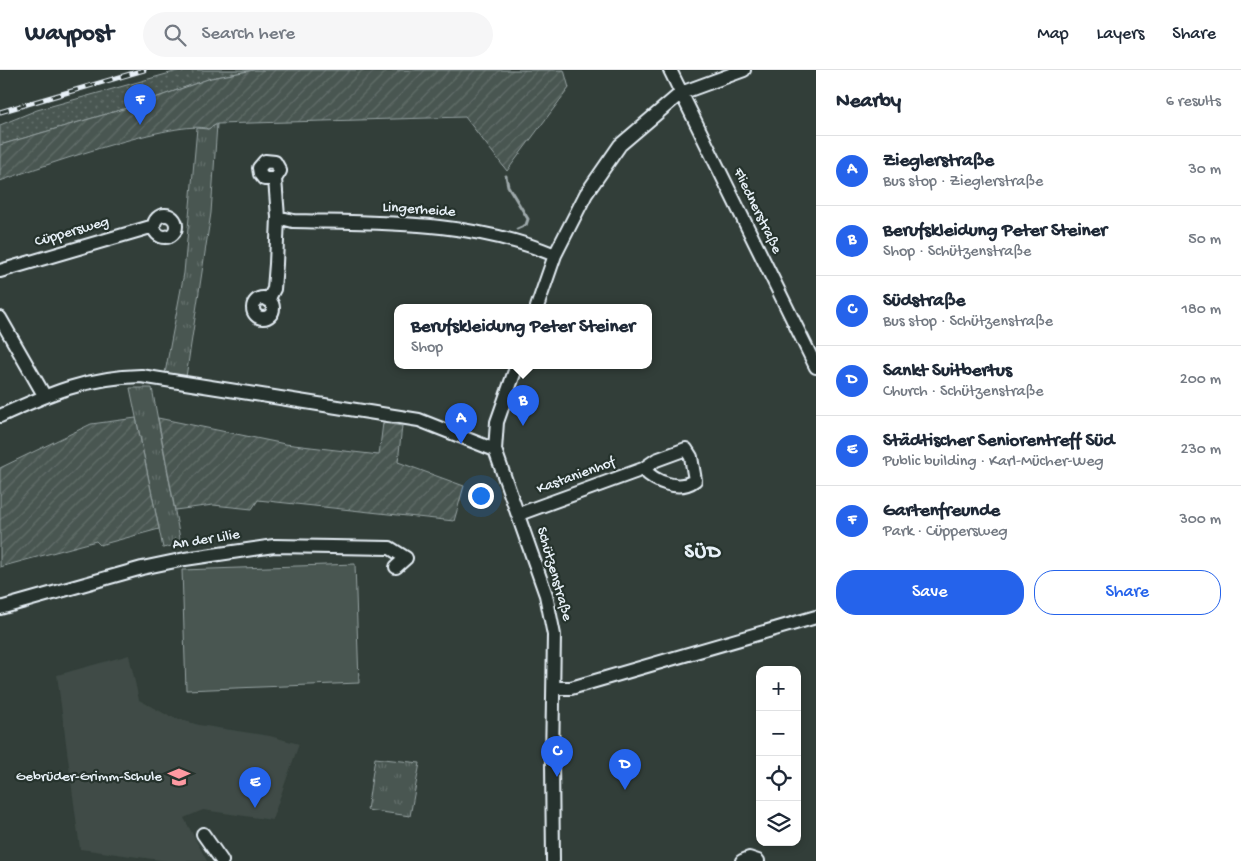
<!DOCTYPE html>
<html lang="en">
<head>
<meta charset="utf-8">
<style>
  body { margin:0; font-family:"Gochi Hand",sans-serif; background:#f6f6f7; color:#1f2937 }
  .controls { position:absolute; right:15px; bottom:15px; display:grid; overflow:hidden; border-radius:10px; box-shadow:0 2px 8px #0003 }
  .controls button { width:45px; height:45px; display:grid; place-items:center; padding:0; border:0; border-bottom:1px solid #e0e1e3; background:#fff; color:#1f2937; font:25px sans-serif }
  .you { position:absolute; left:480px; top:425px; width:18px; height:18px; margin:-12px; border:4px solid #fff; border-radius:50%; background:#1a73e8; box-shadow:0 0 0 8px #1a73e833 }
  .badge { display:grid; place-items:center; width:32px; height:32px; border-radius:50%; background:#2563eb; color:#fff; font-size:16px; font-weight:700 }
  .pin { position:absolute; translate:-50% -41px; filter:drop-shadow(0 1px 2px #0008) }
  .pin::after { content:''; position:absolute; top:26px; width:18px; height:15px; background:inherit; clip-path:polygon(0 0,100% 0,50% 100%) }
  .popup { position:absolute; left:394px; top:234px; width:258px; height:65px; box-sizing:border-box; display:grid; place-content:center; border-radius:10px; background:#fff; filter:drop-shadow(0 1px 4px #0005); font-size:16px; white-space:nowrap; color:#747a83 }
  .popup b { font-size:19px; color:#1f2937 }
  .popup::after { content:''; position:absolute; left:50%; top:100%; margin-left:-10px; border:10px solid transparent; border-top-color:#fff }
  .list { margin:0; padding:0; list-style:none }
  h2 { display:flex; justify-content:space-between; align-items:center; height:65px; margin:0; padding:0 20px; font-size:21px }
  h2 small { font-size:16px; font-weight:400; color:#747a83 }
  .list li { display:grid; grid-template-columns:32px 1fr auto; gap:15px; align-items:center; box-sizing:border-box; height:70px; padding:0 20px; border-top:1px solid #e0e1e3 }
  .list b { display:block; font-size:19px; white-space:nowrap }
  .list p { margin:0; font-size:16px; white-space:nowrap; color:#747a83 }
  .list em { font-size:16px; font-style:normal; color:#747a83 }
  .actions { display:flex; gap:10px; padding:15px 20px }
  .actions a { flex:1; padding:11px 0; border:1px solid #2563eb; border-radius:20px; text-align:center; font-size:18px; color:#2563eb }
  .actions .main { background:#2563eb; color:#fff }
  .icon { flex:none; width:28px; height:28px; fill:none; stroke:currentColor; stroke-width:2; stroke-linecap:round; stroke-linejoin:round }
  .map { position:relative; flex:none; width:816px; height:791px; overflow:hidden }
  header { display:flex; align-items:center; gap:30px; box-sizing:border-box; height:70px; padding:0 25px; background:#fff; border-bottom:1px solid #e0e1e3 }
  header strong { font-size:24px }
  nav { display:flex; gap:28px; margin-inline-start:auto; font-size:18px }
  .search { width:350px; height:45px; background:#f6f6f7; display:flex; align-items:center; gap:12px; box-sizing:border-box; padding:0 18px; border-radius:28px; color:#747a83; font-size:19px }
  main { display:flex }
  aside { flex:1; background:#fff }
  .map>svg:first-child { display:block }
  .built { fill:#3f4b46 }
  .grass { fill:url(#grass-dots); stroke:#98a4a4 }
  .park { fill:url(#park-tufts); stroke:#98a4a4 }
  .garden { fill:url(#garden-furrows); stroke:#98a4a4 }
  .pitch { fill:#495651; stroke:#98a4a4 }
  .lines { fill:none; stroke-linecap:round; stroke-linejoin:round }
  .stream { stroke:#9ea9ab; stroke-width:3 }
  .minor-casing { stroke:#e8f1f8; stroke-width:16 }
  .minor { stroke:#26332d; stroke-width:12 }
  .rail-casing { stroke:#e8f1f8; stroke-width:5 }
  .rail { stroke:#26332d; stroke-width:3; stroke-dasharray:9; stroke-linecap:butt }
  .labels { text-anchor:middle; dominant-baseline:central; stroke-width:4.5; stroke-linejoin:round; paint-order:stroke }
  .street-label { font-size:15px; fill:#e8f1f8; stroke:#26332d }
  .poi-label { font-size:15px; fill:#e8f1f8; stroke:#26332d; text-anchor:end }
  .district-label { font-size:20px; font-weight:bold; letter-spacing:1px; fill:#e8f1f8; stroke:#26332d }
</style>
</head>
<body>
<header>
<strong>Waypost</strong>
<div class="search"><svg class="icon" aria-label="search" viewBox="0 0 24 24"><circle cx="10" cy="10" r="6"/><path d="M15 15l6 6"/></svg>Search here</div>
<nav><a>Map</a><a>Layers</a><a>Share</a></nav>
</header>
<main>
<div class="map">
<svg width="816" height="791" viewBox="0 0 816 791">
  <defs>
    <pattern id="grass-dots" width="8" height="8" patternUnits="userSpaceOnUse" patternTransform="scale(1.25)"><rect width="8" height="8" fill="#495651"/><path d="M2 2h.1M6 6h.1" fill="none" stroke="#636f6b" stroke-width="1.8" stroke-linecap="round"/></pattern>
    <pattern id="park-tufts" width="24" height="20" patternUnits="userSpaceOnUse" patternTransform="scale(1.25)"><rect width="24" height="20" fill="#495651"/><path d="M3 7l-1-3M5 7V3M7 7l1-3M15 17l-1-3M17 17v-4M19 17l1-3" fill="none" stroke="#636f6b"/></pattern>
    <pattern id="garden-furrows" width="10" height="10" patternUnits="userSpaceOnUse" patternTransform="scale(1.25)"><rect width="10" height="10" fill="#495651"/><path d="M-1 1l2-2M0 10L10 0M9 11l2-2" fill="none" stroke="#636f6b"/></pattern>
  </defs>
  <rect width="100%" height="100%" fill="#323e39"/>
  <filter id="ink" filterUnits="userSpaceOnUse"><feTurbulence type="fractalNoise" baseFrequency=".02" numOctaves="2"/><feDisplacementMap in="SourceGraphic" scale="10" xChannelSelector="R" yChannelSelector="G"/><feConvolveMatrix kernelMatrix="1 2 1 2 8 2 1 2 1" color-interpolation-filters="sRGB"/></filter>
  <g filter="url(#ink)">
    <path class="built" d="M129,585L139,630L169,646L199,655L270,666L299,674L272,750L203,740L184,748L207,791H167L80,779L57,605Z"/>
    <path class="grass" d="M181,0H254L211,8L127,38L0,75V55L37,40Z"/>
    <path class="park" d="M217,54L211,143L186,307L165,303L184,203L197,58L208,59Z
      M130,318H152L181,474L163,478Z
      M375,688L420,693L410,746L367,740Z"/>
    <path class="garden" d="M254,0H564L569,18L507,101L465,47L217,54L208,59C182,47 34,99 0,111V75L127,38L211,8Z
      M136,348L159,459L100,475L96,471L0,497V398L91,354Z
      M158,348L285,374L379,385L383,353L402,356L398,392L464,416L454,451L258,430L252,439L213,435L175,440Z"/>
    <path class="pitch" d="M355,494L359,613L186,620L182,500Z"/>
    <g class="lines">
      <path class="stream" d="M506,106L508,116L528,149L526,155L517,159"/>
      <g class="minor-casing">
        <path id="minor" d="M670,0L816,297
          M154 156a11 11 0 1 1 22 0a11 11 0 1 1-22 0Z
          M278,147L293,151C382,153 471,150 555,185
          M0,201L154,156
          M253 238a10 10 0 1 1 20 0a10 10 0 1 1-20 0Z
          M268,230L274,219L276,194L278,147L275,109L280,101L275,92L265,91L259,98L260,104L264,109H275
          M537,237L555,185L586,124L620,75L681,23L744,0
          M0,248L44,325
          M517,295L497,352L495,380L546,525L554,565L552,691L553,791
          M0,346C48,324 87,307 141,306L419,350L495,380
          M519,444L643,399L656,390L686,379L691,387L695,410C679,422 655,412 643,399
          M0,538L142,498L185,489L274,476L390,478L406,488L396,497
          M555,618H571L816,547
          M203,764L222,791
          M742,791L749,788L758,791"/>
      </g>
      <use href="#minor" class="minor"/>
      <g class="rail-casing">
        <path id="rail" d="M0,42L144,0"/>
      </g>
      <use href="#rail" class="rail"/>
    </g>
  </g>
  <defs>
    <g id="school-bare" transform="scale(1.725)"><path d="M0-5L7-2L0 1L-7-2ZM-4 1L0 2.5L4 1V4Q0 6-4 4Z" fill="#ff9aa2" stroke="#26332d" stroke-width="2.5" paint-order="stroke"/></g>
  </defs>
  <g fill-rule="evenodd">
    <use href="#school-bare" x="179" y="707"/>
  </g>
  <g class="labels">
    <g class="street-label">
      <text transform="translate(419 140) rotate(4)">Lingerheide</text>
      <text transform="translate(757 141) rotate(64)">Fliednerstraße</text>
      <text transform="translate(72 162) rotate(-16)">Cüppersweg</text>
      <text transform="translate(576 406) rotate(-20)">Kastanienhof</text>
      <text transform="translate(206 470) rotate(-9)">An der Lilie</text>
      <text transform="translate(554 504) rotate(74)">Schützenstraße</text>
    </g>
    <g class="poi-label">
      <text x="162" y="707">Gebrüder-Grimm-Schule</text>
    </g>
    <g class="district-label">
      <text x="703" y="483">SÜD</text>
    </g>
  </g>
</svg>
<div class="controls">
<button>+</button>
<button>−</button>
<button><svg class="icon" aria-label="locate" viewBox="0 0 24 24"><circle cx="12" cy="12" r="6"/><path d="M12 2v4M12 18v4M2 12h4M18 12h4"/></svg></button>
<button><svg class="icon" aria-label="layers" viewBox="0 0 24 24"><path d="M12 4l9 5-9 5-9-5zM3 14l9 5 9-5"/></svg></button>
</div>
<div class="you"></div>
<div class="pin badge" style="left:461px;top:374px">A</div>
<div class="pin badge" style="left:523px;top:356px">B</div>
<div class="popup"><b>Berufskleidung Peter Steiner</b>Shop</div>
<div class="pin badge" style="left:557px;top:707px">C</div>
<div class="pin badge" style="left:625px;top:720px">D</div>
<div class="pin badge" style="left:255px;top:738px">E</div>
<div class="pin badge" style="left:140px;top:55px">F</div>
</div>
<aside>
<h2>Nearby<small>6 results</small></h2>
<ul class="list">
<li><span class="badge">A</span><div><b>Zieglerstraße</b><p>Bus stop · Zieglerstraße</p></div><em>30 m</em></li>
<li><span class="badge">B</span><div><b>Berufskleidung Peter Steiner</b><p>Shop · Schützenstraße</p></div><em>50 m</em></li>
<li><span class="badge">C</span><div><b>Südstraße</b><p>Bus stop · Schützenstraße</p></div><em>180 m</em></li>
<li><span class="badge">D</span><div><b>Sankt Suitbertus</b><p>Church · Schützenstraße</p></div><em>200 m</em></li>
<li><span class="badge">E</span><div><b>Städtischer Seniorentreff Süd</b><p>Public building · Karl-Mücher-Weg</p></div><em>230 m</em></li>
<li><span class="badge">F</span><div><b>Gartenfreunde</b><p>Park · Cüppersweg</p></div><em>300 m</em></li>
</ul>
<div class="actions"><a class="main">Save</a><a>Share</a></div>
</aside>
</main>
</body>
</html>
